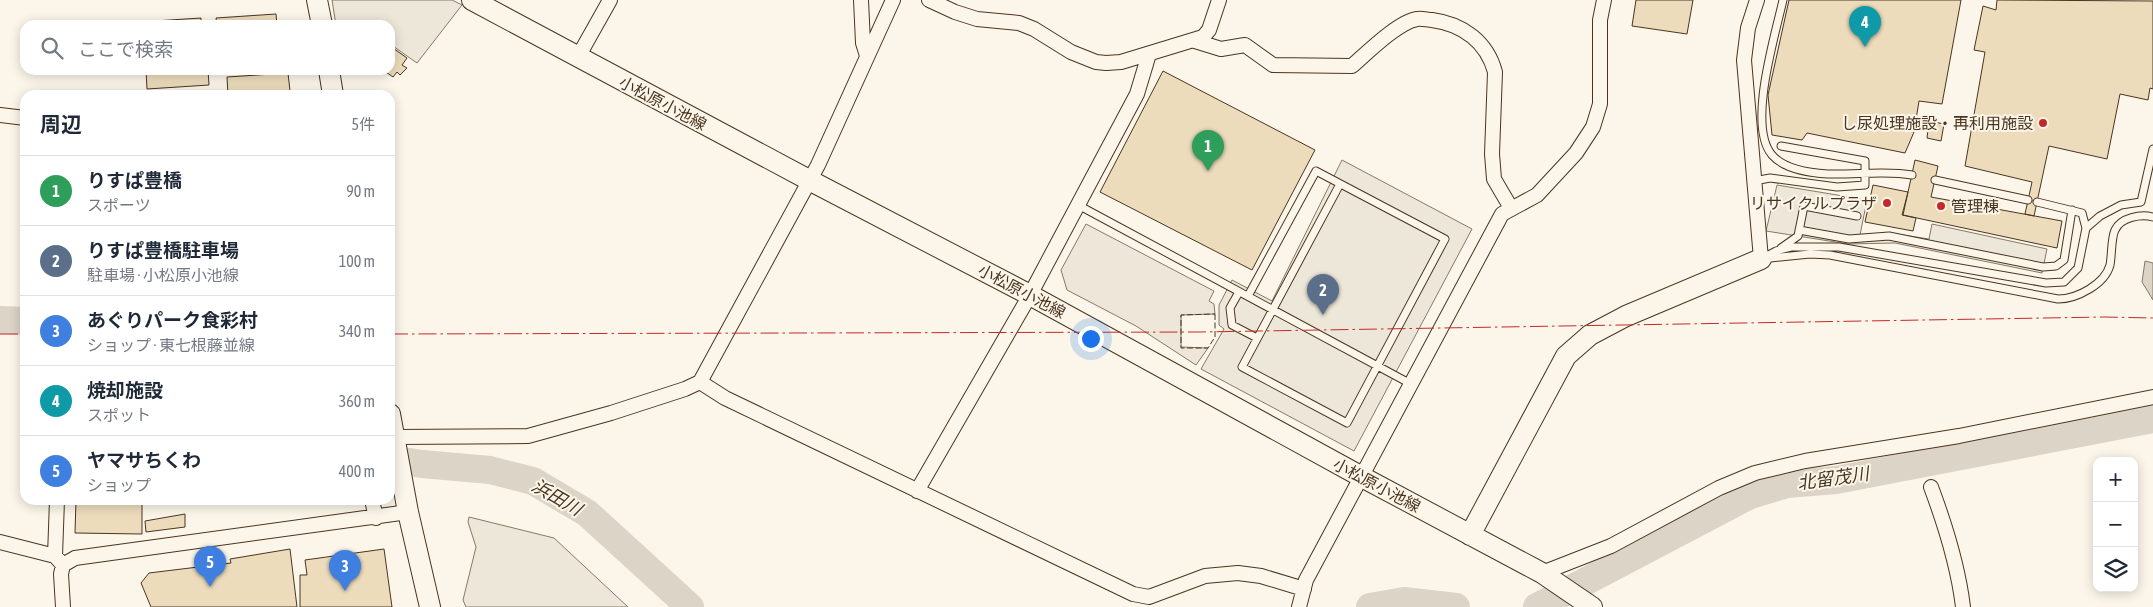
<!DOCTYPE html>
<html lang="ja">
<head>
<meta charset="utf-8">
<style>
  body { margin:0; font-family:"Asap Condensed","Noto Sans JP",sans-serif; background:#f2f2f3; color:#1f2937 }
  .controls { position:absolute; right:15px; bottom:15px; display:grid; overflow:hidden; border-radius:10px; box-shadow:0 2px 12px #0003 }
  .controls button { width:45px; height:45px; display:grid; place-items:center; padding:0; border:0; border-bottom:1px solid #e0e1e3; background:#fff; color:#1f2937; font:25px sans-serif }
  .you { position:absolute; left:1090px; top:338px; width:18px; height:18px; margin:-12px; border:4px solid #fff; border-radius:50%; background:#1a73e8; box-shadow:0 0 0 8px #1a73e833 }
  .badge { display:grid; place-items:center; width:32px; height:32px; border-radius:50%; background:#2563eb; color:#fff; font-size:16px; font-weight:700 }
  .pin { position:absolute; translate:-50% -41px; filter:drop-shadow(0 1px 2px #0008) }
  .pin::after { content:''; position:absolute; top:26px; width:18px; height:15px; background:inherit; clip-path:polygon(0 0,100% 0,50% 100%) }
  .list { margin:0; padding:0; list-style:none }
  h2 { display:flex; justify-content:space-between; align-items:center; height:65px; margin:0; padding:0 20px; font-size:21px }
  h2 small { font-size:16px; font-weight:400; color:#747a83 }
  .list li { display:grid; grid-template-columns:32px 1fr auto; gap:15px; align-items:center; box-sizing:border-box; height:70px; padding:0 20px; border-top:1px solid #e0e1e3 }
  .list b { display:block; font-size:19px; white-space:nowrap }
  .list p { margin:0; font-size:16px; white-space:nowrap; color:#747a83 }
  .list em { font-size:16px; font-style:normal; color:#747a83 }
  .icon { flex:none; width:28px; height:28px; fill:none; stroke:currentColor; stroke-width:2; stroke-linecap:round; stroke-linejoin:round }
  .map { position:relative; flex:none; width:2153px; height:607px; overflow:hidden }
  .search { position:absolute; background:#fff; box-shadow:0 2px 12px #0003; left:20px; top:20px; width:375px; height:55px; display:flex; align-items:center; gap:12px; box-sizing:border-box; padding:0 18px; border-radius:15px; color:#747a83; font-size:19px }
  .panel { position:absolute; background:#fff; box-shadow:0 2px 12px #0003; left:20px; top:90px; width:375px; height:415px; border-radius:15px }
  .map>svg:first-child { display:block }
  .green { fill:#ede6d9; stroke:#887966 }
  .parking { fill:#ede7d9; stroke:#887966 }
  .water { fill:#dcd4c6; stroke:#887966 }
  .lines { fill:none; stroke-linecap:round; stroke-linejoin:round }
  .river { stroke:#dcd4c6; stroke-width:28 }
  .building { fill:#ecdcbc; stroke:#4a3520 }
  .lane-casing { stroke:#4a3520; stroke-width:9 }
  .street-casing { stroke:#4a3520; stroke-width:16 }
  .secondary-casing { stroke:#4a3520; stroke-width:22 }
  .lane { stroke:#fbf6e9; stroke-width:7 }
  .street { stroke:#fbf6e9; stroke-width:14 }
  .secondary { stroke:#fbf6e9; stroke-width:20 }
  .fence { stroke:#4a3520; stroke-width:1; stroke-dasharray:6 2.5; stroke-linecap:butt }
  .power { stroke:#c62828; stroke-width:1; stroke-dasharray:18 4 2.5 4; stroke-linecap:butt }
  .poi-dot { fill:#c62828; stroke:#fbf6e9; stroke-width:2 }
  .labels { text-anchor:middle; dominant-baseline:central; stroke-width:4; stroke-linejoin:round; paint-order:stroke }
  .street-label { font-size:16px; fill:#4a3520; stroke:#fbf6e9 }
  .poi-label { font-size:16px; fill:#4a3520; stroke:#fbf6e9; text-anchor:end }
  .water-label { font-size:18px; font-style:italic; fill:#4a3520; stroke:#fbf6e9 }
</style>
</head>
<body>
<div class="map">
<svg width="2153" height="607" viewBox="0 0 2153 607">
  <rect width="100%" height="100%" fill="#fbf6e9"/>
  <path class="green" d="M1086,224L1214,291L1209,301L1214,304L1215,314L1181,315V347L1208,348L1196,365L1136,326L1067,290L1061,270Z"/>
  <path class="parking" d="M332,0H452L462,5L417,63L390,44V25H336Z
    M1342,160L1472,229L1354,451L1201,369L1224,329L1219,325V305L1232,280L1272,301Z
    M1777,185L1867,200L1860,235L1897,234L1929,239L1932,224L2047,249L2042,273L1895,243L1848,244L1766,231Z
    M469,517L554,538L628,607H466L463,600L476,547L468,522Z"/>
  <path class="water" d="M2145,261L2153,263V300L2142,282Z"/>
  <g class="lines">
    <path class="river" d="M0,320L25,321
      M390,459L422,464L490,470L533,481L587,513L690,607
      M1370,607L1404,601L1456,607
      M1537,607L1750,495L1787,484L1836,480L2153,419"/>
  </g>
  <path class="building" d="M1636,0H1693L1687,34L1632,26Z
    M1789,0H1961L1942,104L1919,101L1914,132L1905,153L1807,133L1802,140L1772,135L1768,95Z
    M1997,0L2153,1V89L2150,88L2148,100L2120,94L2107,159L2049,146L2034,216L2025,214L2032,182L1965,166L1985,52L1974,50L1983,6L1996,10Z
    M276,14L277,25H217L216,18Z
    M201,18V25H139V22Z
    M390,46L407,58L402,65L407,68L400,75L397,72L393,77L383,70H390Z
    M146,70H208L209,85L147,89Z
    M1163,71L1315,150L1252,270L1100,192Z
    M288,73L290,91L228,95L227,77Z
    M1929,121L1944,124L1941,141L1927,138Z
    M1915,160L1938,166L1931,197L2062,221L2057,248L1903,215Z
    M1873,185L1908,192L1902,215L1916,218L1913,231L1865,222Z
    M76,500H142V534L75,533Z
    M185,514V527L146,532L145,521Z
    M290,549L297,607H151L141,583L149,573L231,563L230,559Z
    M384,549L392,607H300V575H307L305,560Z"/>
  <g class="lines">
    <g class="lane-casing">
      <path id="lane" d="M1783,0C1775,36 1747,126 1772,155C1784,169 1811,173 1828,174C1855,175 1887,170 1912,175
        M1935,180L2028,200
        M1754,181L1770,178L1837,187L1865,185V161L1781,146
        M2037,202L2082,213L2086,228L2078,268L2064,282L2046,283L1839,247H1791L1776,251L1761,259L1810,254L1830,255L2058,299C2077,299 2105,284 2110,265C2112,255 2111,238 2115,230C2121,217 2141,214 2153,217
        M1078,205L1411,384
        M2086,228L2100,216L2121,205L2141,202L2153,149
        M1799,230L1849,239L1889,236L2043,267L2056,266L2064,260L2072,210
        M1781,248L1798,236L1804,206L1857,216
        M1239,292L1230,308L1232,325L1257,338
        M1248,296L1316,171L1445,239L1347,423L1242,367L1340,184"/>
    </g>
    <g class="street-casing">
      <path id="street" d="M861,0L863,43L867,56
        M929,0L955,12L977,19L1019,23L1034,29L1071,52L1096,62L1106,63L1121,62L1203,37L1209,30L1219,0
        M1757,0L1748,28L1744,60L1761,259
        M1195,41L1221,49L1245,45L1273,65L1352,66C1367,53 1398,22 1417,19C1421,18 1428,20 1432,20C1463,24 1487,42 1495,72L1492,154L1494,179L1511,208
        M578,57L610,0
        M0,115L25,118
        M700,382L725,398L1133,594L1149,597L1205,576L1238,573L1261,576L1304,589
        M394,437L528,436L611,413L685,389L700,382L818,165L893,0
        M1931,487C1946,527 1958,565 1963,607
        M917,491L1030,295L1137,94L1149,54
        M372,500L376,518
        M0,542L55,556L63,565
        M55,556L57,500
        M1542,573L1611,546L1719,488L1755,473L1805,461L1959,436L2153,397
        M63,607L61,574L63,565L75,558L408,512
        M1299,607L1306,580L1502,214L1537,195L1576,153L1593,127L1600,104V20L1604,0"/>
    </g>
    <g class="secondary-casing">
      <path id="secondary" d="M317,0L322,25
        M472,0L809,180L1030,295L1362,477L1542,573L1592,607
        M329,70L333,95
        M390,414L408,512L430,607
        M1470,535L1566,356L1590,335L1626,316L1761,259"/>
    </g>
    <use href="#lane" class="lane"/>
    <use href="#street" class="street"/>
    <use href="#secondary" class="secondary"/>
    <path class="fence" d="M1215,314V337L1208,348H1181V315Z"/>
    <path class="power" d="M0,334H25
      M390,334L1200,332L2105,317L2153,318"/>
  </g>
  <g class="poi-dot">
    <circle cx="2043" cy="123" r="5"/>
    <circle cx="1887" cy="203" r="5"/>
    <circle cx="1941" cy="206" r="5"/>
  </g>
  <g class="labels">
    <g class="street-label">
      <text transform="translate(663 103) rotate(28)">小松原小池線</text>
      <text transform="translate(1022 291) rotate(28)">小松原小池線</text>
      <text transform="translate(1377 485) rotate(28)">小松原小池線</text>
    </g>
    <g class="poi-label">
      <text x="2033" y="123">し尿処理施設・再利用施設</text>
      <text x="1877" y="203">リサイクルプラザ</text>
      <text x="1951" y="206" text-anchor="start">管理棟</text>
    </g>
    <g class="water-label">
      <text transform="translate(1833 478) rotate(-8)">北留茂川</text>
      <text transform="translate(557 497) rotate(30)">浜田川</text>
    </g>
  </g>
</svg>
<div class="controls">
<button>+</button>
<button>−</button>
<button><svg class="icon" aria-label="layers" viewBox="0 0 24 24"><path d="M12 4l9 5-9 5-9-5zM3 14l9 5 9-5"/></svg></button>
</div>
<div class="you"></div>
<div class="pin badge" style="left:1208px;top:171px;background:#2e9e5b">1</div>
<div class="pin badge" style="left:1323px;top:315px;background:#5c6f8a">2</div>
<div class="pin badge" style="left:345px;top:591px;background:#3f7fe0">3</div>
<div class="pin badge" style="left:1865px;top:47px;background:#0f9aa8">4</div>
<div class="pin badge" style="left:210px;top:587px;background:#3f7fe0">5</div>
<div class="search"><svg class="icon" aria-label="search" viewBox="0 0 24 24"><circle cx="10" cy="10" r="6"/><path d="M15 15l6 6"/></svg>ここで検索</div>
<section class="panel">
<h2>周辺<small>5件</small></h2>
<ul class="list">
<li><span class="badge" style="background:#2e9e5b">1</span><div><b>りすぱ豊橋</b><p>スポーツ</p></div><em>90 m</em></li>
<li><span class="badge" style="background:#5c6f8a">2</span><div><b>りすぱ豊橋駐車場</b><p>駐車場 · 小松原小池線</p></div><em>100 m</em></li>
<li><span class="badge" style="background:#3f7fe0">3</span><div><b>あぐりパーク食彩村</b><p>ショップ · 東七根藤並線</p></div><em>340 m</em></li>
<li><span class="badge" style="background:#0f9aa8">4</span><div><b>焼却施設</b><p>スポット</p></div><em>360 m</em></li>
<li><span class="badge" style="background:#3f7fe0">5</span><div><b>ヤマサちくわ</b><p>ショップ</p></div><em>400 m</em></li>
</ul>
</section>
</div>
</body>
</html>
